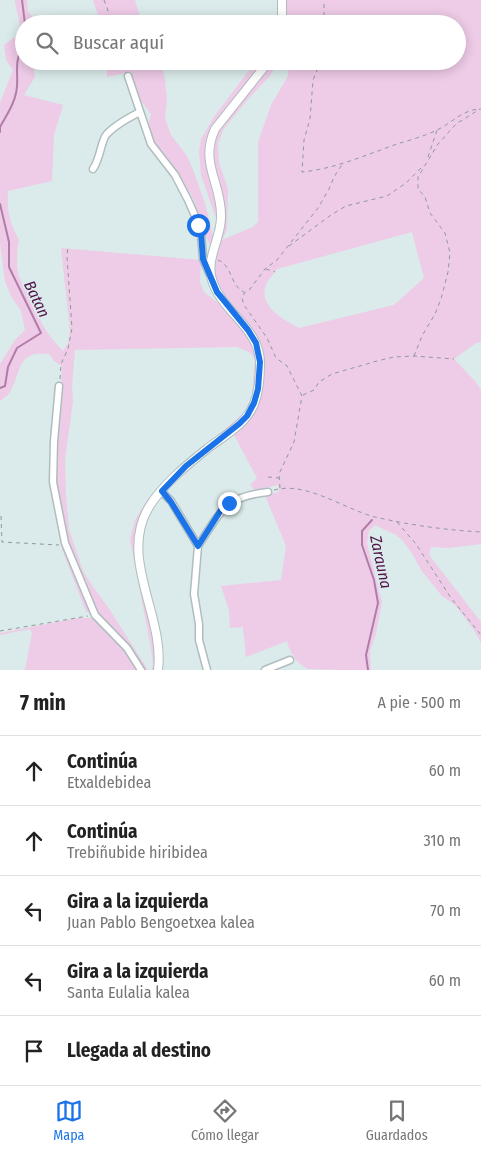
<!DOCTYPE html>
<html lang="es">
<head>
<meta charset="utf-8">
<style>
  body { margin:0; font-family:"Fira Sans Condensed",sans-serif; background:#f6f6f6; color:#222 }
  .stop { position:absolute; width:15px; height:15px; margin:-11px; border:4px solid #1a73e8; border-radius:50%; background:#fff }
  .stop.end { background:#1a73e8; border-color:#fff; box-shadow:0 1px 5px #0008 }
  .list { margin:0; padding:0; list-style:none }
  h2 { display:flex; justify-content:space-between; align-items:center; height:65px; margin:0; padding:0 20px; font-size:21px }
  h2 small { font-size:16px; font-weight:400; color:#767676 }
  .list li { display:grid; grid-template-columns:32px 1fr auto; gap:15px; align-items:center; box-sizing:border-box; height:70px; padding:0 20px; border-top:1px solid #e0e0e0 }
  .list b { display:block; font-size:19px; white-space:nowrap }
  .list p { margin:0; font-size:16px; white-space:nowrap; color:#767676 }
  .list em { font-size:16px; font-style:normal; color:#767676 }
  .icon { flex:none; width:28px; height:28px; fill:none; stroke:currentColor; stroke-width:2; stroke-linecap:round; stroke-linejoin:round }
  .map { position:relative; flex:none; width:481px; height:670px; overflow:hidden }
  .search { position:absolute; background:#fff; box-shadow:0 2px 12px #0003; left:15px; right:15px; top:15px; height:55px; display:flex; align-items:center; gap:12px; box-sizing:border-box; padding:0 18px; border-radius:28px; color:#767676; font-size:19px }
  .sheet { height:415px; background:#fff }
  nav { display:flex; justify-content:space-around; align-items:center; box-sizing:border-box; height:70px; border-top:1px solid #e0e0e0; background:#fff; font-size:14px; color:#767676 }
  nav a { display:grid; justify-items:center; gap:2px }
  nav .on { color:#1a73e8 }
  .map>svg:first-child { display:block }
  .green { fill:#eecbe7; fill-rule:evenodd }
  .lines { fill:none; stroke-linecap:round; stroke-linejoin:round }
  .stream { stroke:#b17da8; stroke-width:2 }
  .minor-casing { stroke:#b0bdbe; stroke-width:9 }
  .tertiary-casing { stroke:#b0bdbe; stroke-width:10 }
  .path { stroke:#8f9a9a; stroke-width:1; stroke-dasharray:4 4; stroke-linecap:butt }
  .minor { stroke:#fff; stroke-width:6 }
  .tertiary { stroke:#fff; stroke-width:8 }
  .route { stroke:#1a73e8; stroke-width:6 }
  .labels { text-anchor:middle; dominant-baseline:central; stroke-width:4; stroke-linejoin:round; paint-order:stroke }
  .water-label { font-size:16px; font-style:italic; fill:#52134b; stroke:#dbeaea }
</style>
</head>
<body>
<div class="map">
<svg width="481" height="670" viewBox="0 0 481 670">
  <rect width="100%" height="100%" fill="#dbeaea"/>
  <path class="green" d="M15,0H27L28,11L34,19L35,24H24V61H32L35,77L24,95L63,105L54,135L52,181L8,191C7,209 9,224 19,239C17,252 15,269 21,281C24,289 32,297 34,305C39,322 50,338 63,351L68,343L70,331L61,248L201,260L200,282L204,292L227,310L252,342L257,352L258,370L254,398L247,411L239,421L183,466L138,527L155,640V670H152L153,664L151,648L130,539L135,520L148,499L181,464L234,422L245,411L252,396L255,360L251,353L237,347L75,350L72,385L73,401L65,460L66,496L69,529L83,571L93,587L108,607L148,670H144L126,645L97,613L68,544L56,482L62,366L54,361L49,354C17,350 22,370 11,390C9,395 4,398 0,401V364L15,340L25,330L21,311L11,296L5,281L0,243V103L13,70L6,60L4,45L19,34C22,20 16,14 15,0Z
    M93,0H135L142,24H101Z
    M285,0H481V342L476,343L454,359L475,381L481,390V544L449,548L431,547L429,555L481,622V643L474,630L455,605L442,596L421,570L413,555L402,540L396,535L375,525L369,531L367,543L382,602L376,634L370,651L371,670C360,670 315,670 308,669C296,663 290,653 287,641L246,657L243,627L230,628L229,610L221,586L281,580L286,546L265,495L279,492L278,485L255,490L250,485L257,478L233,433C240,427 250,420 255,411C264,396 263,357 259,341C245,323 225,304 216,283C208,263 220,252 222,234C222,229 220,221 219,215C215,187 206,156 218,129L273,61H279L269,77L249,98L223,130L218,144L219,163L228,189L227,230L222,240L253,227L258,222V142L271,105L288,76L289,61H457V24H285ZM412,232L424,278L394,305L299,328C284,320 258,306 266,285C268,279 274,274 277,269Z
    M107,61H161L165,80L167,98L165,118L171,135L187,156L193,170L205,203L214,240L211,247L201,226L194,200L176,170L152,142L149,122L151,114L138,97L131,72L107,77Z
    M256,61H266C246,88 200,125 206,160C208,176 215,190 218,205C218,211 218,218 218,224L201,175L199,152L201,139L214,117Z
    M64,547L92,613L86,612L62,549Z
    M78,618H96L116,638L139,670H25L32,633L30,629L0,635V633Z"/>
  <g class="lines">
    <path class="stream" d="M22,0L25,24
      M0,132V127C6,116 14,105 16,93C20,76 12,61 24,47
      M0,204L9,242V267L41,333L17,348L8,367L5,386L0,388
      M368,670L366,655L378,603L374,580L362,545V531L372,520"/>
    <g class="minor-casing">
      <path id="minor" d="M128,76L151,144L175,175L188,200L199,225L201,233L203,259L209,273
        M93,169C100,159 101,142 106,135C113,127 130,117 140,112
        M59,386L54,441L53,482L65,543L95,615L127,648L141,670
        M161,491L171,501L198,546L194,594L199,624V640L207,670
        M198,546C221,512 223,497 268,492
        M265,670L290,660"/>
    </g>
    <g class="tertiary-casing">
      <path id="tertiary" d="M282,0V24
        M158,670C165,616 118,558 149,507C163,484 187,465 208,448C224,436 246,424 254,404C259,392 260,377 260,363C260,329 224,313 213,283C204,260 221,240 221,217C222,183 199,164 215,129L269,61"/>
    </g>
    <path class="path" d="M104,0L113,24
      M324,24V0
      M126,61L127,70
      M321,61L313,80L310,119L304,140L302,172C334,169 366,155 397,144C410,140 425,136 437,130C452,123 463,109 481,109
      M428,157L437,130
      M289,246L331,215L346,206L387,196L406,183L424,165
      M218,260C233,266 230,286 244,292
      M266,269L275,272
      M414,356L422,336L435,314L441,299L448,272L450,253L445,233L430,213L425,197L418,189V177L438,144L456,124L480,109
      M60,379L61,364L68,349L72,328L67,257L68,245
      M303,395L314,390L319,382L332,374L377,361L394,357L414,356L454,359
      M268,477L279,478
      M280,488L279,474L294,442L302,396L287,366L276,358L267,338L244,305L242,298L245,292L250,289L265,269L277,260L318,208L329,189L334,177L343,163
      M274,490C306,481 344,509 375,517C410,525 445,530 481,532
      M1,516L2,542L59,545
      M397,522L416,544L451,598L481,635
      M0,631L88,616"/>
    <use href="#minor" class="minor"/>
    <use href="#tertiary" class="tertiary"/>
  </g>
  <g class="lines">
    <path class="route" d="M198,225L201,233L203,259L217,292L248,330L256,343L260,362L258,389L254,403L247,416L239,424L186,466L162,491L171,502L198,546L221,510L229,503"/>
  </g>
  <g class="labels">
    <g class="water-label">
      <text transform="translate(37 299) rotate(64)">Batan</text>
      <text transform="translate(381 562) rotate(78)">Zarauna</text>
    </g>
  </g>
</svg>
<div class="stop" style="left:198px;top:225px"></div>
<div class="stop end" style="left:229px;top:503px"></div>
<div class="search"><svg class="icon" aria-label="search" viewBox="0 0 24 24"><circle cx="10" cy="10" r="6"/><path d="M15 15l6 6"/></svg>Buscar aquí</div>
</div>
<section class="sheet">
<h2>7 min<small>A pie · 500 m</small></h2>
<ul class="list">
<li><svg class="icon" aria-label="ahead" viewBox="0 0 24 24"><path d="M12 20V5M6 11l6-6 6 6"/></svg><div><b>Continúa</b><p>Etxaldebidea</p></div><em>60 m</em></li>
<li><svg class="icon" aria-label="ahead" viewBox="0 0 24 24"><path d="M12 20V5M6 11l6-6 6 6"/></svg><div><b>Continúa</b><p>Trebiñubide hiribidea</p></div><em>310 m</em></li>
<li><svg class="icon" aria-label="left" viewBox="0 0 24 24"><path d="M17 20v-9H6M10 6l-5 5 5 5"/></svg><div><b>Gira a la izquierda</b><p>Juan Pablo Bengoetxea kalea</p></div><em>70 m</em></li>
<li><svg class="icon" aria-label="left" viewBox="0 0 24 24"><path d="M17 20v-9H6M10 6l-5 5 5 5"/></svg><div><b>Gira a la izquierda</b><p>Santa Eulalia kalea</p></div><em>60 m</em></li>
<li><svg class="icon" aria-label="arrive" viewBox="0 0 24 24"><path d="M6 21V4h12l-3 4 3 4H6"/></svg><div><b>Llegada al destino</b></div></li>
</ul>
</section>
<nav>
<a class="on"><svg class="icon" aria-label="map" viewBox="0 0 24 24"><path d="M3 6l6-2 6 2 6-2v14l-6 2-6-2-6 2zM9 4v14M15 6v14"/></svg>Mapa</a>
<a><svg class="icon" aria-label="directions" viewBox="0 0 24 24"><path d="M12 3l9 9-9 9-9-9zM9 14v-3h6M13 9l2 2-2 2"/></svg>Cómo llegar</a>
<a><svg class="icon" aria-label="saved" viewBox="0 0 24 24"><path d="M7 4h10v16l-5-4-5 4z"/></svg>Guardados</a>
</nav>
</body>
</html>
